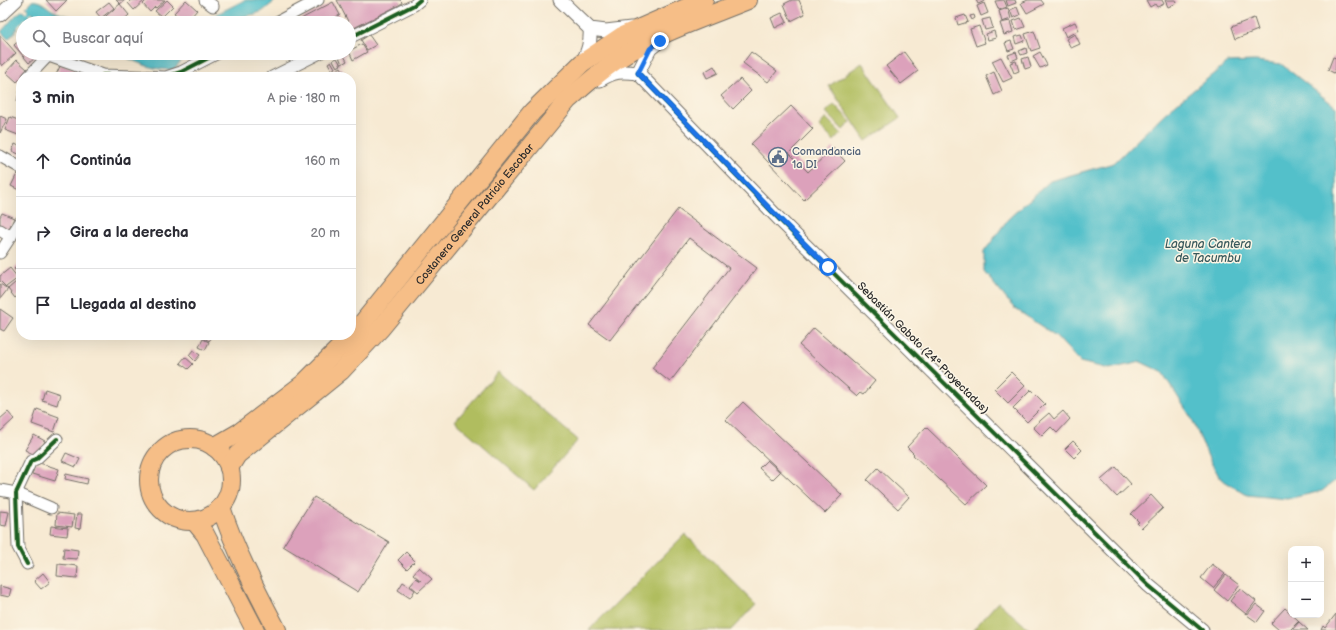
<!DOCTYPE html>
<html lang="es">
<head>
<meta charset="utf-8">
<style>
  body { margin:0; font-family:"Balsamiq Sans",sans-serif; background:#f2f2f3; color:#2b2b33 }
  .controls { position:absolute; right:12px; bottom:12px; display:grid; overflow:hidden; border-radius:8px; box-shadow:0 4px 16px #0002 }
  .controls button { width:36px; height:36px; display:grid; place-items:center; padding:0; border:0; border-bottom:1px solid #e1e1e2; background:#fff; color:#2b2b33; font:20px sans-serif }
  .stop { position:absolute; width:12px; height:12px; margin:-9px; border:3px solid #1a73e8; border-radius:50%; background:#fff }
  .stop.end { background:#1a73e8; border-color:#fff; box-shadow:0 1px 4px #0008 }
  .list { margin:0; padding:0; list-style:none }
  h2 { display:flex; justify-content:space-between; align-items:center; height:52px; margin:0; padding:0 16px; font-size:17px }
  h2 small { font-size:13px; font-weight:400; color:#7c7c81 }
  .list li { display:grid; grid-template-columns:26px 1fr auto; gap:12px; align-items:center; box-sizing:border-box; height:72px; padding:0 16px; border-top:1px solid #e1e1e2 }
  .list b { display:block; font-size:15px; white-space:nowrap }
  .list em { font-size:13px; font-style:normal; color:#7c7c81 }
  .icon { flex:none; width:22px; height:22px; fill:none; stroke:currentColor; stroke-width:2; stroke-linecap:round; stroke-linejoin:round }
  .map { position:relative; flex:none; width:1336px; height:630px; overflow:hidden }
  .search { position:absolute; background:#fff; box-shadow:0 4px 16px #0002; left:16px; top:16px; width:340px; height:44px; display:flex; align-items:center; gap:10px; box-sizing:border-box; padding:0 14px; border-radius:22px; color:#7c7c81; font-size:15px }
  .panel { position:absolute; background:#fff; box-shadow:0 4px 16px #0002; left:16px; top:72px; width:340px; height:268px; border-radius:16px }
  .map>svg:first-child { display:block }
  .green { fill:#b0bd5f; stroke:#6e7445 }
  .water { fill:#53c0ca; stroke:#3f767a }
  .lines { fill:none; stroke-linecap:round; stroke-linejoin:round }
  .stream { stroke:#53c0ca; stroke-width:3.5 }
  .building { fill:#dca1bb }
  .minor-casing { stroke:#726e66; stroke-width:13 }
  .tertiary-casing { stroke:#726e66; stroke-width:15 }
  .trunk-casing { stroke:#726e66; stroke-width:20 }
  .minor { stroke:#fff; stroke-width:11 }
  .tertiary { stroke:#fff; stroke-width:13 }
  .trunk { stroke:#f6be87; stroke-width:18 }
  .cycleway-casing { stroke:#fcf5e5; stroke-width:6 }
  .cycleway { stroke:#1b5e20; stroke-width:4 }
  .route { stroke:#1a73e8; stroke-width:5 }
  .labels { text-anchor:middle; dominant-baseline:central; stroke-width:3; stroke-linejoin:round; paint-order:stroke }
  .service-label { font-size:11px; fill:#4e5e75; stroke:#fcf5e5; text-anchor:start }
  .street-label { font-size:11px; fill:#2b2b2b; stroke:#fcf5e5 }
  .water-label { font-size:12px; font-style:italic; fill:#37585b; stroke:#fcf5e5 }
</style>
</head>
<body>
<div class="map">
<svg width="1336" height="630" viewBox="0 0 1336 630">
  <rect width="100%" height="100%" fill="#fcf5e5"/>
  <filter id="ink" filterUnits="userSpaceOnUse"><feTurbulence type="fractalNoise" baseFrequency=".025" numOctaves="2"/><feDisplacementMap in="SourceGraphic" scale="8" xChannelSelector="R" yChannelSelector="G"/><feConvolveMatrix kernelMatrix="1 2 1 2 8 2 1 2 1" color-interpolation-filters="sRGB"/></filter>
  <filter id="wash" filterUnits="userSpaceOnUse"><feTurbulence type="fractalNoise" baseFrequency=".012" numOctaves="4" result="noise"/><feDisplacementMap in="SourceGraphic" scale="16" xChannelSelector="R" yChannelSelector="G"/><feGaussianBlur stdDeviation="0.9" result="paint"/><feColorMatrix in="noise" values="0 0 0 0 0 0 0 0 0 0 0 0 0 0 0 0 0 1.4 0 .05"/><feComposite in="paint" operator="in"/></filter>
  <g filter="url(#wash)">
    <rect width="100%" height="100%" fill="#f7ead3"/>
    <path class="green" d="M862,63L900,118L866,141L829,86Z
      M834,104L851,122L843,130L826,112Z
      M826,118L841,133L834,141L819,126Z
      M498,372L578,440L534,490L455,421Z
      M685,534L756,604L731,630H589Z
      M998,602L1030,630H973Z"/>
    <path class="water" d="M245,0H276L263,11L255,14L240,17L226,23H206L217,14Z
      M32,1C42,0 46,7 54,11C67,18 82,17 96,23C70,23 46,27 26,7Z
      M23,10L30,18C16,19 21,22 15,32C14,34 10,37 8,39L1,32L16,15Z
      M117,53H148C155,55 179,53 188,53L174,69C155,72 134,61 117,53Z
      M1255,61L1281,64L1336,107V480L1322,491L1287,499L1247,495L1221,479L1210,461L1192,419L1162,372L1141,362L1109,369L1080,362L1056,336L1014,308L984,272V252L1008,219L1050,181L1114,163L1164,114L1228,62Z"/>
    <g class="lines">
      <path class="stream" d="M15,27L33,8"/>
    </g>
    <g id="blocks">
      <path class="building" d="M46,0H67L56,11Z
        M116,0H125L120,4L129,15L120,23H102L100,21L120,4Z
        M131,0H145L134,10L128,3Z
        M147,0H165L156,8L155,7L150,12L143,4Z
        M167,0L173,6L162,17L155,11Z
        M186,0L197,10L186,23L174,13Z
        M337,0H400L402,2L401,4L352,29Z
        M792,0H799L805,14L791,21L784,4Z
        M976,0H985V1L978,4Z
        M1004,0L1007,7L999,10L995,1Z
        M1006,0H1015L1016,3L1008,6Z
        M1028,0H1041L1044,4L1027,13L1021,3Z
        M1146,0H1162L1164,4L1157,7L1155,4L1150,7Z
        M1165,0H1176L1177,3L1168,7Z
        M109,2L114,8L101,18L96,12Z
        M333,2L340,15L324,23H303L301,19Z
        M984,3L988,13L981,16L977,6Z
        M1017,7L1020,15L1013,18L1010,10Z
        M1008,8L1011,19L1002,22L999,11Z
        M782,13L787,22L775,28L771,18Z
        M965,15L968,22L958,25L956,18Z
        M974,15L975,18L972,20L970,16Z
        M990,18L993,28L985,30L982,20Z
        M1021,18L1025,27L1016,30L1013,21Z
        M1254,18L1258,30L1235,39L1231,27Z
        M147,19L150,23H142Z
        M42,20L44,23H34Z
        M1010,21L1013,32L1004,35L1000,23Z
        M1075,22L1079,30L1066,37L1062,28Z
        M979,26L985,43L976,46L970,29Z
        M994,31L996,38L988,40L986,34Z
        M1034,31L1040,48L1031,51L1025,34Z
        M1075,34L1080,44L1071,48L1066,39Z
        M0,35L16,53L2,66L0,63Z
        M369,35L376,45L367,50L361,40Z
        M1022,35L1024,41L1016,44L1014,37Z
        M23,37V53H37L39,55L29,63L14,45Z
        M1011,41L1014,49L1008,51L1005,43Z
        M362,44L367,52L353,60L349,51Z
        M1026,48L1027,53L1021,55L1019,51Z
        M751,52L777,71L768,82L743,63Z
        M904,52L918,71L901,84L886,66Z
        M1016,52L1018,58L1011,61L1008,55Z
        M1040,52L1047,65L1040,68L1033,56Z
        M61,53H75L73,59L60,55Z
        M339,53H349L344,56L347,61L342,64L338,54Z
        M1001,57L1012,78L1003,82L992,61Z
        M1028,57L1031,67L1025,69L1022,59Z
        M1333,57L1336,58V67L1334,73L1328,70Z
        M337,58L341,65L337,67L333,60Z
        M17,60L28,70L17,82L6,72Z
        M331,61L335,68L332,70L328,63Z
        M1016,61L1019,71L1014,73L1010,63Z
        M61,64L89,77H55Z
        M714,66L718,73L707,78L704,72Z
        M341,67L344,72L336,77L333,72Z
        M994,72L1002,91L994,95L986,76Z
        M740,79L751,91L733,109L721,96Z
        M20,89L21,90V102L17,101Z
        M791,106L813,129L789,153L808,172L833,148L845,161L804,200L751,144Z
        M0,116L7,119L0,133Z
        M10,117L21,121V136L5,130Z
        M15,144L21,147V155L12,151Z
        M17,174L21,177V191L11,186Z
        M678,209L757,268L670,382L652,368L729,268L689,238L610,340L589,325Z
        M2,213L14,218L8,231L0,227V217Z
        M21,262V276L14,269Z
        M10,268L18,278L6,287L0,281V276Z
        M16,282L21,287V293L15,298L8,289L0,299V284L8,289Z
        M0,309L13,318L4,331L0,329Z
        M814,328L875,381L864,394L861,392L857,396L799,345Z
        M200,335H212L213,336L209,341Z
        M203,339L209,342L205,350L199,347Z
        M193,350L200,355L195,361L189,355Z
        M185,357L193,364L188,369L180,363Z
        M1011,372L1025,386L1008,403L994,389Z
        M45,389L60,394L57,405L42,400Z
        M1031,390L1045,404L1027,422L1013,408Z
        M743,402L842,495L825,513L726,420Z
        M37,409L59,417L54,432L32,424Z
        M1063,411L1070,419L1057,433L1051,427L1042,436L1033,427L1049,413L1054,419Z
        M8,412L14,419L0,432V419Z
        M926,427L986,485L966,504L913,455L914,454L907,447Z
        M34,435L45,441L37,456L25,450Z
        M1073,441L1082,450L1074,458L1065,449Z
        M66,453L80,459L76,467L62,461Z
        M767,460L780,472L772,480L759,468Z
        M36,462L59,469L55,481L32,474Z
        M1116,467L1131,484L1117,497L1101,480Z
        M878,468L909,497L898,509L867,480Z
        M66,474L88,479L87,484L65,479Z
        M1151,495L1163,508L1142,528L1137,523L1139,522L1131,514Z
        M314,497L389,542L358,592L283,546Z
        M0,511L9,512L6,526L0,525Z
        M57,513L74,515L72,527L56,525Z
        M77,514H82L80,529L75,528Z
        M51,526L68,528L67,536L50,534Z
        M64,548L78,550L77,559L63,558Z
        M406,552L415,561L407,569L398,560Z
        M58,564L78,566L77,578L57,576Z
        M1212,564L1225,574L1213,588L1201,578Z
        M419,567L432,579L418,592L410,585L416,578L421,581L413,574Z
        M43,573L50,582L41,589L34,581Z
        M1226,575L1239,585L1227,601L1214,590Z
        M403,582L415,590L410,598L398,590Z
        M0,586L11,589L9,597L0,595Z
        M1240,588L1256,601L1246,614L1230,601Z
        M1256,604L1265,611L1257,622L1247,615Z
        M1285,608L1299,621L1290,630H1279L1271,623Z
        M1336,614V630H1321L1323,626L1325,628Z
        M1299,622L1308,630H1292Z"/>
    </g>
  </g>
  <g filter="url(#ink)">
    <use href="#blocks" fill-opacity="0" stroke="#726e66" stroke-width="1"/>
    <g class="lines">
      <g class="minor-casing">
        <path id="minor" d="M205,0L213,6
          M275,23L318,0
          M349,38L414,5L420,0
          M28,77L46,58L49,56L103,75L104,77
          M101,77L103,75L166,77L181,72L218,53
          M272,77L320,53
          M0,156L21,168
          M0,230L11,237
          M0,253L21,221
          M0,490L16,493L51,508
          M27,564L18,547L16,493L31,461L36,459L57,439"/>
      </g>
      <g class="tertiary-casing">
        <path id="tertiary" d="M560,0L590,29
          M0,15L16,0
          M590,29L606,31L631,28
          M582,63C588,51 591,42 590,29
          M638,73L783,223L1148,585L1202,630
          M638,73L650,49L660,41
          M600,80C615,71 620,71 638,73"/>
      </g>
      <g class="trunk-casing">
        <g id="trunk">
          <circle cx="190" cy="480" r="41"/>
          <path d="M214,447L240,432L303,384L356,331L532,112L582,63L622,36L704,0"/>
          <path id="s1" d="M229,468L237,455L341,371L381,328L568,100C585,85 601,70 620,58C657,33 706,17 748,0"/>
          <path d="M221,507C235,550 256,590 277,630"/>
          <path d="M195,522L205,534L255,630"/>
        </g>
      </g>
      <use href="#minor" class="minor"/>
      <use href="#tertiary" class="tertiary"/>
      <use href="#trunk" class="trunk"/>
      <g class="cycleway-casing">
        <path id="cycleway" d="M349,38L414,5L420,0
          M638,73L783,223L1148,585L1202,630
          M101,77L103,75L166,77L181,72L218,53
          M27,564L18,547L16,493L31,461L36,459L57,439"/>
      </g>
      <use href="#cycleway" class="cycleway"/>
    </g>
  </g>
  <g class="lines" filter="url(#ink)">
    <path class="route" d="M660,41L650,49L638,73L783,222L828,267"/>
  </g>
  <defs>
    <g id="civic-ring" transform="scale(1)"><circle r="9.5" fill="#fcf5e5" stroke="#5c6f8a" stroke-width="1.5"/><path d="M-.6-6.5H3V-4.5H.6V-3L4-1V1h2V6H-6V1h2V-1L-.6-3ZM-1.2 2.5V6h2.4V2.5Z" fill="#5c6f8a"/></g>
  </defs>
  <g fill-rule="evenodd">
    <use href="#civic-ring" x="778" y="157"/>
  </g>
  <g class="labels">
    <g class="service-label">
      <text x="792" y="151">Comandancia<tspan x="792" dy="13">1a DI</tspan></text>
    </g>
    <g class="street-label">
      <text stroke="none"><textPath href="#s1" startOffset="355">Costanera General Patricio Escobar</textPath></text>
      <text transform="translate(923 348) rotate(45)">Sebastián Gaboto (24ª Proyectadas)</text>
    </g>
    <g class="water-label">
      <text x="1208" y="244">Laguna Cantera<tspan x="1208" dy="14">de Tacumbu</tspan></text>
    </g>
  </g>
</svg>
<div class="controls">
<button>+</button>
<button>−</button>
</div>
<div class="stop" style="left:828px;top:267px"></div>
<div class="stop end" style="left:660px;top:41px"></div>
<div class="search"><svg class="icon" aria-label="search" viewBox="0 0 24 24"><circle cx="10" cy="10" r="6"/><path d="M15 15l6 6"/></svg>Buscar aquí</div>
<section class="panel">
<h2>3 min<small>A pie · 180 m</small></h2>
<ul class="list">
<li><svg class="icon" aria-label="ahead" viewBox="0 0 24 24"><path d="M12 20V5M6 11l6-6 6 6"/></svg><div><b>Continúa</b></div><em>160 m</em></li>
<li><svg class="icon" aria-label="right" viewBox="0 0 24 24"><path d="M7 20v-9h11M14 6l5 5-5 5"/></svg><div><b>Gira a la derecha</b></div><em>20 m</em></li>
<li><svg class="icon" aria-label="arrive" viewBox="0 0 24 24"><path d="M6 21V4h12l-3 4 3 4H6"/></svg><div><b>Llegada al destino</b></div></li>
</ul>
</section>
</div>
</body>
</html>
